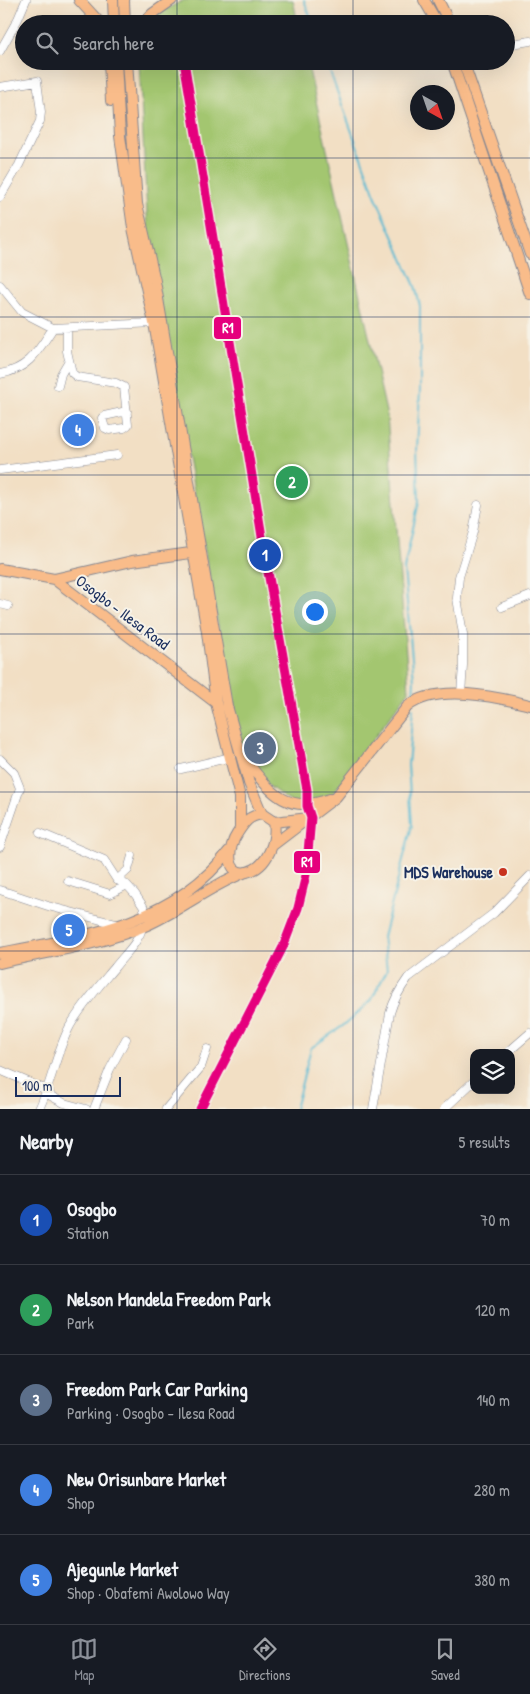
<!DOCTYPE html>
<html lang="en">
<head>
<meta charset="utf-8">
<style>
  body { margin:0; font-family:"Patrick Hand",sans-serif; background:#20242c; color:#f1f3f6 }
  .controls { position:absolute; right:15px; bottom:15px; display:grid; overflow:hidden; border-radius:10px; box-shadow:0 5px 20px #0002 }
  .controls button { width:45px; height:45px; display:grid; place-items:center; padding:0; border:0; border-bottom:1px solid #363941; background:#171b24; color:#f1f3f6; font:25px sans-serif }
  .compass { position:absolute; left:410px; top:85px; width:45px; height:45px; border-radius:50%; background:#171b24; box-shadow:0 5px 20px #0002; rotate:140deg }
  .scale { position:absolute; left:15px; bottom:12px; width:106px; box-sizing:border-box; padding-left:5px; border:2px solid #1b2f5e; border-top:0; font-size:14px; line-height:18px; white-space:nowrap; color:#1b2f5e; -webkit-text-stroke:4px #f7f3e8; paint-order:stroke }
  .you { position:absolute; left:314px; top:611px; width:18px; height:18px; margin:-12px; border:4px solid #fff; border-radius:50%; background:#1a73e8; box-shadow:0 0 0 8px #1a73e833 }
  .badge { display:grid; place-items:center; width:32px; height:32px; border-radius:50%; background:#8c9099; color:#fff; font-size:16px; font-weight:700 }
  .pin { position:absolute; translate:-50% -50%; border:2px solid #fff; box-shadow:0 1px 5px #0006 }
  .list { margin:0; padding:0; list-style:none }
  h2 { display:flex; justify-content:space-between; align-items:center; height:65px; margin:0; padding:0 20px; font-size:21px }
  h2 small { font-size:16px; font-weight:400; color:#9ea1a6 }
  .list li { display:grid; grid-template-columns:32px 1fr auto; gap:15px; align-items:center; box-sizing:border-box; height:90px; padding:0 20px; border-top:1px solid #363941 }
  .list b { display:block; font-size:19px; white-space:nowrap }
  .list p { margin:0; font-size:16px; white-space:nowrap; color:#9ea1a6 }
  .list em { font-size:16px; font-style:normal; color:#9ea1a6 }
  .icon { flex:none; width:28px; height:28px; fill:none; stroke:currentColor; stroke-width:2; stroke-linecap:round; stroke-linejoin:round }
  .map { position:relative; flex:none; width:530px; height:1109px; overflow:hidden }
  .search { position:absolute; background:#171b24; box-shadow:0 5px 20px #0002; left:15px; right:15px; top:15px; height:55px; display:flex; align-items:center; gap:12px; box-sizing:border-box; padding:0 18px; border-radius:28px; color:#9ea1a6; font-size:19px }
  .sheet { height:515px; background:#171b24 }
  nav { display:flex; justify-content:space-around; align-items:center; box-sizing:border-box; height:70px; border-top:1px solid #363941; background:#171b24; font-size:14px; color:#9ea1a6 }
  nav a { display:grid; justify-items:center; gap:2px }
  nav .on { color:#8c9099 }
  .map>svg:first-child { display:block }
  .green { fill:#a3c670; stroke:#5f7a67 }
  .lines { fill:none; stroke-linecap:round; stroke-linejoin:round }
  .stream { stroke:#54b9d2; stroke-width:2 }
  .minor-casing { stroke:#868791; stroke-width:9 }
  .major-casing { stroke:#868791; stroke-width:12 }
  .minor { stroke:#fff; stroke-width:8 }
  .major { stroke:#f9bc8a; stroke-width:10 }
  .rail-1-casing { stroke:#f7f3e8; stroke-width:12 }
  .rail-1 { stroke:#e5007d; stroke-width:9 }
  .grid { fill:none; stroke:#1b2f5e; stroke-width:1; stroke-opacity:0.55 }
  .poi-dot { fill:#c8321e; stroke:#f7f3e8; stroke-width:2 }
  .labels { text-anchor:middle; dominant-baseline:central; stroke-width:4; stroke-linejoin:round; paint-order:stroke }
  .street-label { font-size:16px; fill:#1b2f5e; stroke:#f7f3e8 }
  .poi-label { font-size:16px; font-weight:bold; fill:#1b2f5e; stroke:#f7f3e8; text-anchor:end }
  .line-badge { stroke:#f7f3e8; stroke-width:2 }
  .badge-label { font-size:14px; text-anchor:middle; font-weight:bold; fill:#fff }
</style>
</head>
<body>
<div class="map">
<svg width="530" height="1109" viewBox="0 0 530 1109">
  <rect width="100%" height="100%" fill="#f7f3e8"/>
  <filter id="ink" filterUnits="userSpaceOnUse"><feTurbulence type="fractalNoise" baseFrequency=".02" numOctaves="2"/><feDisplacementMap in="SourceGraphic" scale="10" xChannelSelector="R" yChannelSelector="G"/><feConvolveMatrix kernelMatrix="1 2 1 2 8 2 1 2 1" color-interpolation-filters="sRGB"/></filter>
  <filter id="wash" filterUnits="userSpaceOnUse"><feTurbulence type="fractalNoise" baseFrequency=".0096" numOctaves="4" result="noise"/><feDisplacementMap in="SourceGraphic" scale="20" xChannelSelector="R" yChannelSelector="G"/><feGaussianBlur stdDeviation="1.12" result="paint"/><feColorMatrix in="noise" values="0 0 0 0 0 0 0 0 0 0 0 0 0 0 0 0 0 1.4 0 .05"/><feComposite in="paint" operator="in"/></filter>
  <g filter="url(#wash)">
    <rect width="100%" height="100%" fill="#f2dfc4"/>
    <path class="green" d="M184,0H293L298,24H151L159,13Z
      M139,61H307L387,416L409,691L322,808L300,809L266,784L240,749L148,233Z"/>
    <g class="lines">
      <path class="stream" d="M304,0L313,24
        M326,61L375,195L415,286L420,306V390L417,450L419,501L404,569L414,680L413,699
        M295,1109L311,1048L344,1025L371,1001L387,970L383,937L412,825L408,765L413,708"/>
    </g>
  </g>
  <g filter="url(#ink)">
    <g class="lines">
      <g class="minor-casing">
        <path id="minor" d="M506,45L530,41
          M0,51L18,19L26,0
          M0,87L37,81L41,112L40,121L19,165L0,197
          M0,285L22,312L53,328L154,323
          M67,328V351L72,373L77,377L116,383L124,387L128,425L124,428L109,430L105,428L102,418L104,416L127,411
          M0,374C29,369 38,351 53,328
          M58,386L61,374L68,362
          M0,470L117,455
          M0,604L8,606
          M502,607L530,596
          M461,694L463,665V634L457,598L459,577L473,532L478,505
          M0,759L14,773L20,788L0,847
          M181,769L231,757
          M40,833L104,860L117,880L127,885L135,894L143,906L147,916
          M117,880L128,870L132,856
          M68,881L110,894L127,885
          M0,890L48,906L120,925
          M507,1053L530,1033
          M0,1070L49,1091
          M47,1094L64,1103L86,1109
          M39,1109C52,1082 56,1052 70,1026C82,1005 100,985 115,967C126,953 138,943 143,926
          M94,1109L110,1069L126,1039
          M166,1109L201,1067L207,1049
          M373,1109L390,1013C394,999 400,989 408,978L494,913L530,876
          M444,1109L474,1081"/>
      </g>
      <g class="major-casing">
        <path id="major" d="M79,0L101,24
          M113,0L114,24
          M124,0L125,24
          M424,0L438,24
          M438,0L450,24
          M143,24L152,14L172,0
          M109,61L111,101
          M116,61L120,136L133,228L154,323L207,632L216,703L240,797V829
          M127,61L137,204L155,281L227,706L249,783L262,814
          M452,61L530,294
          M463,61L530,254
          M0,569L54,579L216,703
          M54,579L132,561L198,552
          M243,757C269,789 284,816 330,799
          M262,814L274,822C277,840 268,867 247,872C225,876 228,847 237,834C244,823 248,816 262,814Z
          M274,822L309,818
          M273,845L336,797L407,707C436,683 497,697 530,705
          M0,953C84,937 174,923 229,851
          M0,963C47,952 100,945 145,926C180,911 210,885 246,872"/>
      </g>
      <use href="#minor" class="minor"/>
      <use href="#major" class="major"/>
      <g class="rail-1-casing">
        <path id="rail-1" d="M184,61L265,555L307,790V806L311,818L306,875L298,908L283,947L200,1109"/>
      </g>
      <use href="#rail-1" class="rail-1"/>
    </g>
  </g>
  <path class="grid" d="M177,0V24M353,0V24M177,61V1109M353,61V1109M0,158H530M0,317H530M0,475H530M0,634H530M0,792H530M0,951H530"/>
  <circle class="poi-dot" cx="503" cy="872" r="5"/>
  <g class="labels">
    <g class="street-label">
      <text transform="translate(123 612) rotate(37)">Osogbo - Ilesa Road</text>
    </g>
    <g class="poi-label">
      <text x="493" y="872">MDS Warehouse</text>
    </g>
  </g>
  <g class="line-badge">
    <rect x="213" y="316" width="29" height="24" rx="5" fill="#e5007d"/>
    <rect x="293" y="850" width="28" height="24" rx="5" fill="#e5007d"/>
  </g>
  <g class="badge-label">
    <text x="228" y="333">R1</text>
    <text x="307" y="867">R1</text>
  </g>
</svg>
<div class="controls">
<button><svg class="icon" aria-label="layers" viewBox="0 0 24 24"><path d="M12 4l9 5-9 5-9-5zM3 14l9 5 9-5"/></svg></button>
</div>
<svg class="compass" viewBox="-18 -18 36 36"><path d="M0-13l5 13h-10z" fill="#e53935"/><path d="M0 13l5-13h-10z" fill="#9ea1a6"/></svg>
<div class="scale">100 m</div>
<div class="you"></div>
<div class="pin badge" style="left:265px;top:555px;background:#1a4fb4">1</div>
<div class="pin badge" style="left:292px;top:482px;background:#2e9e5b">2</div>
<div class="pin badge" style="left:260px;top:748px;background:#5c6f8a">3</div>
<div class="pin badge" style="left:78px;top:430px;background:#3f7fe0">4</div>
<div class="pin badge" style="left:69px;top:930px;background:#3f7fe0">5</div>
<div class="search"><svg class="icon" aria-label="search" viewBox="0 0 24 24"><circle cx="10" cy="10" r="6"/><path d="M15 15l6 6"/></svg>Search here</div>
</div>
<section class="sheet">
<h2>Nearby<small>5 results</small></h2>
<ul class="list">
<li><span class="badge" style="background:#1a4fb4">1</span><div><b>Osogbo</b><p>Station</p></div><em>70 m</em></li>
<li><span class="badge" style="background:#2e9e5b">2</span><div><b>Nelson Mandela Freedom Park</b><p>Park</p></div><em>120 m</em></li>
<li><span class="badge" style="background:#5c6f8a">3</span><div><b>Freedom Park Car Parking</b><p>Parking · Osogbo - Ilesa Road</p></div><em>140 m</em></li>
<li><span class="badge" style="background:#3f7fe0">4</span><div><b>New Orisunbare Market</b><p>Shop</p></div><em>280 m</em></li>
<li><span class="badge" style="background:#3f7fe0">5</span><div><b>Ajegunle Market</b><p>Shop · Obafemi Awolowo Way</p></div><em>380 m</em></li>
</ul>
</section>
<nav>
<a class="on"><svg class="icon" aria-label="map" viewBox="0 0 24 24"><path d="M3 6l6-2 6 2 6-2v14l-6 2-6-2-6 2zM9 4v14M15 6v14"/></svg>Map</a>
<a><svg class="icon" aria-label="directions" viewBox="0 0 24 24"><path d="M12 3l9 9-9 9-9-9zM9 14v-3h6M13 9l2 2-2 2"/></svg>Directions</a>
<a><svg class="icon" aria-label="saved" viewBox="0 0 24 24"><path d="M7 4h10v16l-5-4-5 4z"/></svg>Saved</a>
</nav>
</body>
</html>
